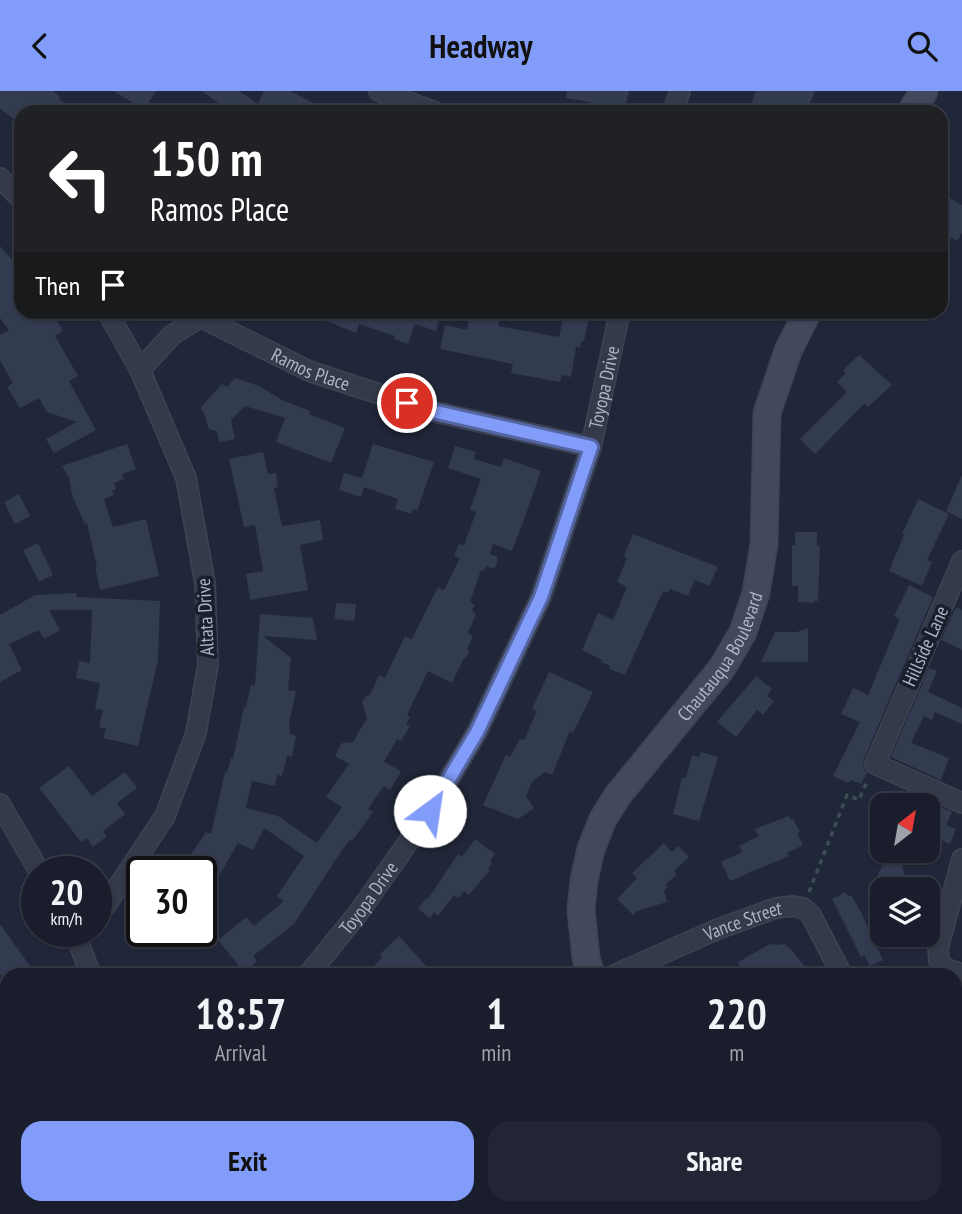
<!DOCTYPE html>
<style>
body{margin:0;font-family:"PT Sans Narrow",sans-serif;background:#222634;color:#f1f3f6;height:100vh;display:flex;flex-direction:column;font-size:26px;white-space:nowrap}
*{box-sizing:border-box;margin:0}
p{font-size:23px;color:#9fa2a9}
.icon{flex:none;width:38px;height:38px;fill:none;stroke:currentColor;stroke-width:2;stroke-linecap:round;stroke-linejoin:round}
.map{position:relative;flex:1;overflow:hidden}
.sheet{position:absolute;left:0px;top:877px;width:962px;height:247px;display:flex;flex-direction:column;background:#191d2c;border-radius:21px 21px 0 0;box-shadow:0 2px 5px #0004,0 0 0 2px #373b48}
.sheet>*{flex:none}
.guide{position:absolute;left:14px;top:14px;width:934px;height:214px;border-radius:21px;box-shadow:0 2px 5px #0004,0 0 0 2px #373b48;background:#202124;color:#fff;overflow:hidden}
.needle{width:46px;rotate:31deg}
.fabs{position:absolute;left:870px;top:702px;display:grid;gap:14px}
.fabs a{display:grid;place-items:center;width:70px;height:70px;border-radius:14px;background:#191d2c;box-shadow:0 2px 5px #0004,0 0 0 2px #373b48;font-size:35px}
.speed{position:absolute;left:21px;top:765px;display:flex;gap:14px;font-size:35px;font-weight:700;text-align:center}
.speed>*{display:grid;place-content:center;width:91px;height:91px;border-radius:50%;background:#191d2c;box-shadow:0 2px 5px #0004,0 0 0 2px #373b48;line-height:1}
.speed small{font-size:18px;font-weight:400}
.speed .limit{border:4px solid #111;border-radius:10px;background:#fff;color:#111}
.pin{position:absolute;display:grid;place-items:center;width:60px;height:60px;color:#fff;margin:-30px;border:4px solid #fff;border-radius:50%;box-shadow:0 2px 7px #0007}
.me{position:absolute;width:77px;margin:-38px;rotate:31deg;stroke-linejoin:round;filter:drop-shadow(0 0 5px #0008)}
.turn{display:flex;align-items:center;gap:24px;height:147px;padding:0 21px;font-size:32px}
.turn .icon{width:91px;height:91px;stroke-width:2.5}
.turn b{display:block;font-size:49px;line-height:60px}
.then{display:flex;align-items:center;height:66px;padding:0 21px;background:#0003;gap:14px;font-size:26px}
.eta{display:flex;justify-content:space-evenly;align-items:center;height:119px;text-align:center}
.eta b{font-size:42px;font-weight:600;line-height:49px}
.cta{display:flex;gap:14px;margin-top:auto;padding:14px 21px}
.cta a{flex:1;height:80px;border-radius:21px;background:#819cf9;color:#111;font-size:28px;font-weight:600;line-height:80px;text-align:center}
.cta a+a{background:#222634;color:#f1f3f6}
header{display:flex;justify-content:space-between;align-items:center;height:91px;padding:0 21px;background:#819cf9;color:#111;font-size:32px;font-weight:600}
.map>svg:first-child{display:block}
</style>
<header><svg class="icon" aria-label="back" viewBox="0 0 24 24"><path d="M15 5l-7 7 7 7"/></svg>Headway<svg class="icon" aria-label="search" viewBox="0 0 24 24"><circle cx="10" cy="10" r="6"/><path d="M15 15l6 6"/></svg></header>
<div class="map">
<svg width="962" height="1123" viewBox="0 0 962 1123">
<rect width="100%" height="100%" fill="#21273a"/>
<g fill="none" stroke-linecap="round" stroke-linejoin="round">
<path stroke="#141d37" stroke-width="5" d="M956,946L961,885
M956,1041L962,1092"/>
</g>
<path fill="#333b50" d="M0,0H53L60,6L59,8L77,21H21V33L0,18Z
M114,0H156L144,19Z
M202,0H239L258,13L264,0H290L330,21H236L230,17L228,19Z
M567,0H629L626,13L614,21L593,16L594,12L566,7Z
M756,0H815L806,21L785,12L781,21H748Z
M942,103L962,114V142L957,150L951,146L942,162Z
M0,155L21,179V220H52L63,240L55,245L78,285L69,290L96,339L54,362L46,348L77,331L47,321L39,307L20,317L7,296L13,292L0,269V244L9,239L0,227Z
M302,220H442L436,240L415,233L408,253L394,248L395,245L359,233L356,242Z
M471,220H488V223L500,225L498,235L559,246L565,220H590L584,250H581L580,257L576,256L571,286L562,284L560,291L511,282L513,273L440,258L445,234L467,239Z
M859,264L892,294L868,316L865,312L815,363L800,348L847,301L837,291L846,282L843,279Z
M235,287L259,295L282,309L310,320L309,323L345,337L331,372L276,351L285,327L245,315L231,329L235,348L219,351L217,340L209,338L204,322L200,317L222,293L227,296Z
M127,353L136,378L122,383L124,388L114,392L116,398L112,400L114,404L104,408L113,436L146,428L159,485L100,499L95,476H97L87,432L85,433L72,404L69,386L62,375Z
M373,353L434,371L417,420L413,418L412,423L395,418L398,408L364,396L361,406L339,399L344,382L362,387Z
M455,355L476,361L474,368L501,376L504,367L541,380L522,434L512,460L493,453L490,463L498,466L495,478L486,475L484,480L481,479L470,511L475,514L472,519L476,524L468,542L473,545L467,559L470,561L463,569L452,592L428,580L407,624L410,626L406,633L410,635L401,650L397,648L384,671L401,680L390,699L384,695L368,718L373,721L352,750L350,749L342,759L294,833L253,865L257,870L244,881L218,849L246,826L254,835L284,810L277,805L304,765L264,737L253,759L238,752L201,816V780H194L184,774L206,741L211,743L225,681L227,682L231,667L233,668L244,616H246L251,594L255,595L260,523L313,527L317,549L263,545L291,567L288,599L296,600L289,633L290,643L296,645L292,666L287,665L282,685L277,684L275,695L252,690L246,717L278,725L317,752L342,716L326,706L349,673L335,665L342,652L353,651L367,627L362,611L366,605L370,604L379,584L385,587L405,545L412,548L438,496L444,499L460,467L454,465L459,453L464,454L476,421L470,419L481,388L448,377Z
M263,361L268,383L276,382L278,396L274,397L282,435L320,429L323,449L300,454L308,499L250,509L246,483L263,480L255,434L244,436L229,368Z
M962,384V428L946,420Z
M19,403L30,425L15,433L4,411Z
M918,408L949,423L927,469L932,471L922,495L889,480L904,444L902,443Z
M795,441H817V455H820L818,510H814V512L798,511V495H792V454H795Z
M633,443L718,476L709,495L695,489L688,505L670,498L668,502L663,500L625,584L609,578L610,575L601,571L602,569L582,559L598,522L613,529L627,496L617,491L627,467L624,465Z
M38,452L53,484L39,491L23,459Z
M909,494L933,506L864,668L863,675L867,682L861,693L851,689L849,692L833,685L860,631L841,623L853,597L868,604L900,528L894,525Z
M76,502L77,506L160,510L158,569L138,655L103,647L106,638L99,636L103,619L95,618L100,592L76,587L79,570L90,572L92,519H49L60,539L44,548L39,539L9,553L22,579L0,591V524L35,504Z
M336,512L356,513L354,530L334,528Z
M956,516L962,519V559L941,549Z
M808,537V571H761L775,541H797Z
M929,577L937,580L928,601L962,617V633L935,621L932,629L924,625L911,652L949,667L941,689L891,666Z
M549,581L593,601L573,642L570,640L552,684L545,681L532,691L526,705L534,717L518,728L483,714L506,664L510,666L520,648L524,649L537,620L532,618Z
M756,585L772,598L767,605L774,610L763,624L757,619L736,646L717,631Z
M701,661L718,666L699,730L673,723L682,686L686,687L692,664L699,666Z
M69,675L92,705L125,681L137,697L117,712L125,723L103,740L107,745L93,756L87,747L81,751L39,697Z
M902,699L952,721L946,734L956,738L950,753L928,743V714H896Z
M789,725L791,729L793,728L800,741L797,742L803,754L787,762L789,765L730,790L721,771L742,761L739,755L759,745L755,738Z
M475,748L495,763L490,770L492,772L488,777L490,779L469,804L464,800L459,807L454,804L438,825L434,821L430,827L418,818L427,806L428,808L458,763L462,766Z
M664,752L672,761L678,755L689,766L674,780L677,783L665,794L668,796L664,800L667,811L637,820L633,824L617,808L637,787L632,782Z
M866,760H899L905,785L934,798H871L885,769Z
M845,801L848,805L851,804L861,821L883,869L870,875L864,864L861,866L832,808Z
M0,833L30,875L18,884H0Z
M399,845L428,877L421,884H366L382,866L380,863Z
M783,852L792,859L811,884H786L778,878L766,884H744L738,871L770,853L781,854Z"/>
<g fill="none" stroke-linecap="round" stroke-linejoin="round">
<g stroke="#3e4353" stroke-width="22">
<g id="street">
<path d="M379,0L435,21"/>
<path d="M673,21L680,0"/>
<path d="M0,87L21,108"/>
<path id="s1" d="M188,220L309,280L431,320L591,356"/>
<path d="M140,279L172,244L199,227"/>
<path d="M962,470L875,673L962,712"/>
<path d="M0,713L39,780"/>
<path d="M962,768L938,857L939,869L944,877L962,883"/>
<path d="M96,823L106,814L165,725L196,642L208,574L205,492L186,387L140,279L107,220"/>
<path d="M74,840L91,884"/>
<path id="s2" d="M308,884L359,821L430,720L477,641L541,506L591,356L620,220"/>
<path id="s3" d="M614,884L718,838L776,817L793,815L803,817L811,824L842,884"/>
<path d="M122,1116L128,1123"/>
<path d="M890,1116V1123"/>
<path d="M267,1123L276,1116"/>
</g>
</g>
<g stroke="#3e4353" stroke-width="29">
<g id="secondary">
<path d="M911,21L924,0"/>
<path id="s4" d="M591,884L586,867L581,819L584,789L591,758L603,728L618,704L722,577L743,541L756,502L764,453L767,322L788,260L808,220"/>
<path d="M642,1123L643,1116"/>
</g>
</g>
<path stroke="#3c4d53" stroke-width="3.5" stroke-dasharray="5 5" stroke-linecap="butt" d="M809,801L847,704L859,709L868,688"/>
<use href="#street" stroke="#353a4a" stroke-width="19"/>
<use href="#secondary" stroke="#43485d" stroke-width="26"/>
</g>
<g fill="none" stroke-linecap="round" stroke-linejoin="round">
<g stroke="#5465a2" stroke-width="18">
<path id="route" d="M407,312L432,320L591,356L541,506L477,641L430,720"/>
</g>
<use href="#route" stroke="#819cf9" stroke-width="12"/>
</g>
<g text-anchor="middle" stroke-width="7" stroke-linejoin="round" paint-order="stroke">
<g font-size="19" fill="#afb4c6" stroke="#1a1f2e">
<text dy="7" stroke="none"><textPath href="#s1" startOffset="136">Ramos Place</textPath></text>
<text dy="7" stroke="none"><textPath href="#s2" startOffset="665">Toyopa Drive</textPath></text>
<text transform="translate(205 526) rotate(-93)" y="7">Altata Drive</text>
<text transform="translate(925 555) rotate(-66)" y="7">Hillside Lane</text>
<text dy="7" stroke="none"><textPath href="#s4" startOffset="362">Chautauqua Boulevard</textPath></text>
<text dy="7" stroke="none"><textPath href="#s2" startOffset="98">Toyopa Drive</textPath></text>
<text dy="7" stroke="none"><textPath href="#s3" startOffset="140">Vance Street</textPath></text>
</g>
</g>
</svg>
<div class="fabs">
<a><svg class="needle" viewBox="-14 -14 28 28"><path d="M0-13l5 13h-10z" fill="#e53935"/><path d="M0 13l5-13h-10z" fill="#9fa2a9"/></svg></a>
<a><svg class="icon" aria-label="layers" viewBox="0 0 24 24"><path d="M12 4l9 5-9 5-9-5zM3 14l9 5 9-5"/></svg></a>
</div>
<div class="speed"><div>20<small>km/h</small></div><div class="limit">30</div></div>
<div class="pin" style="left:407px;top:312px;background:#d93025"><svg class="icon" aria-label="arrive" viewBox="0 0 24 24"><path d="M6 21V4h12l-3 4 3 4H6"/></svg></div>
<svg class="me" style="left:430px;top:720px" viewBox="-20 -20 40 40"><circle r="19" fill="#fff"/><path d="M0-13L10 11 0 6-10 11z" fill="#819cf9"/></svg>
<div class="guide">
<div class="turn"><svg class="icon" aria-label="left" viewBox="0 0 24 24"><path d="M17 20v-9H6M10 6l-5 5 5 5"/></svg><div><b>150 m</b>Ramos Place</div></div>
<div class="then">Then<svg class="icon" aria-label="arrive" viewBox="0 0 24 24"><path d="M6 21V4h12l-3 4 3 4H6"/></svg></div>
</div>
<section class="sheet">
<div class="eta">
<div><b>18:57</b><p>Arrival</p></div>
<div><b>1</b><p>min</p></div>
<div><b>220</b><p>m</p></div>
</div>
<div class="cta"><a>Exit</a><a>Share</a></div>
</section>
</div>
